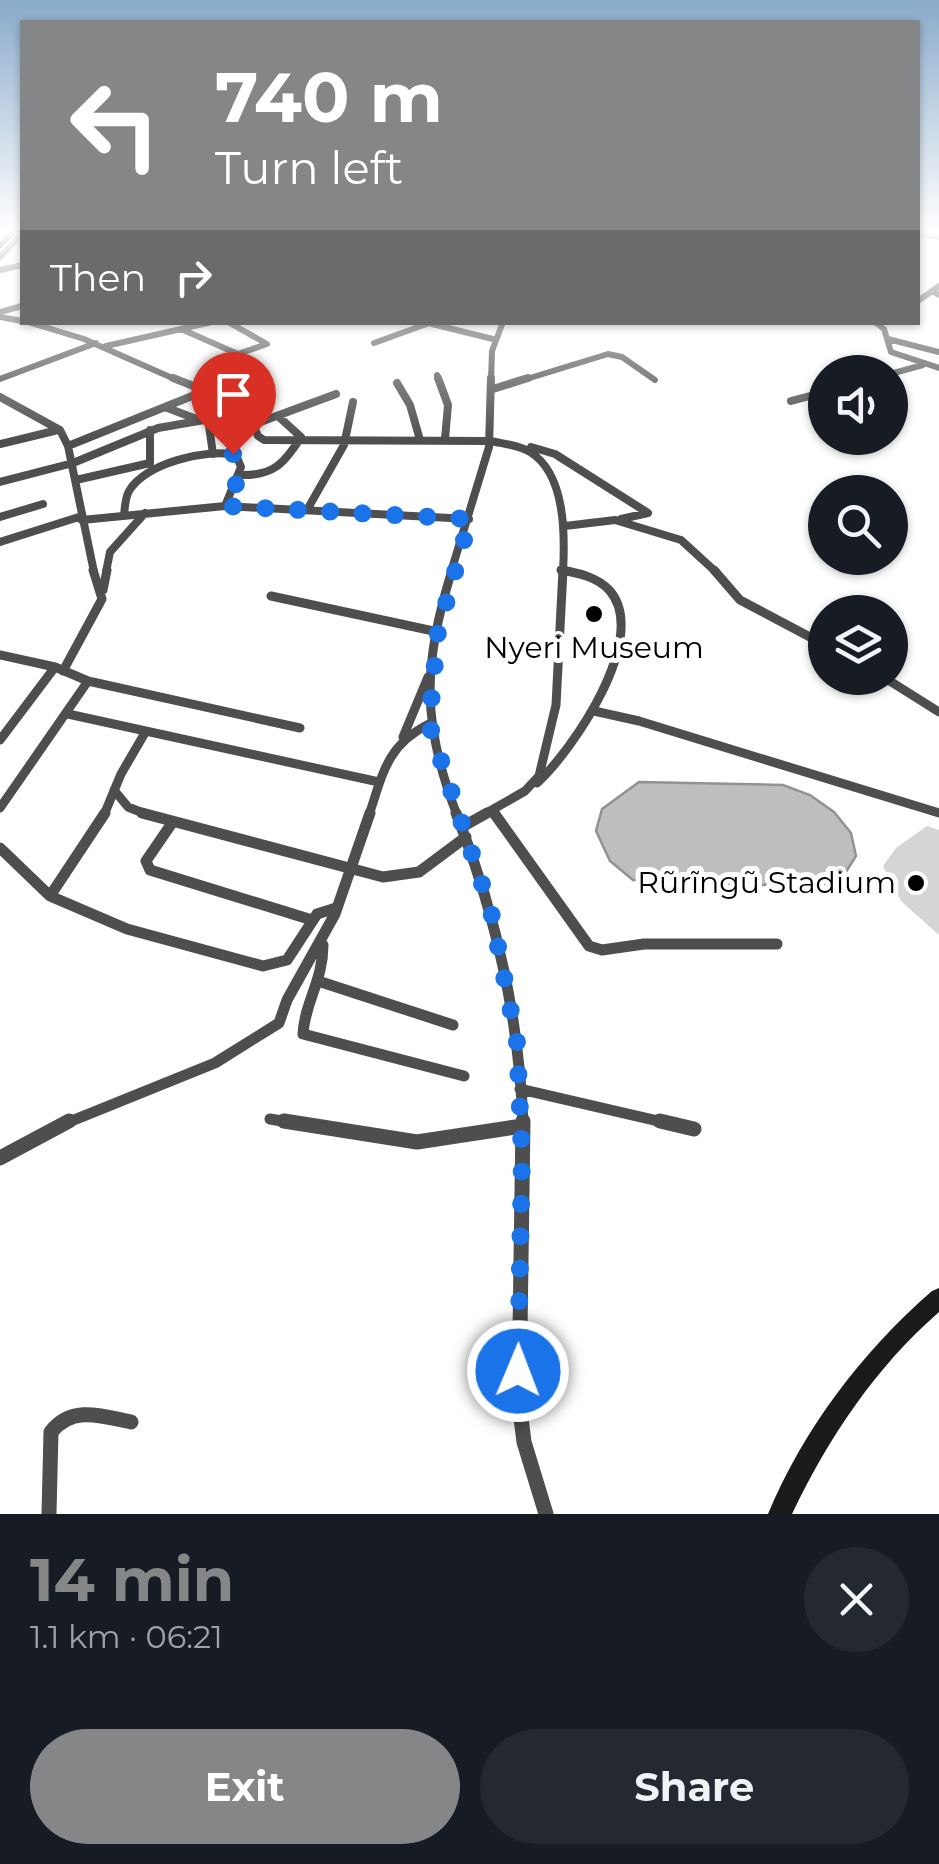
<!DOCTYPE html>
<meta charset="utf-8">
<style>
body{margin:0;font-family:Montserrat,sans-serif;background:#242831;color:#f1f3f6;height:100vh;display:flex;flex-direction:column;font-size:38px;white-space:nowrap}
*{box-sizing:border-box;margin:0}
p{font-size:32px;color:#9ea1a6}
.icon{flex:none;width:55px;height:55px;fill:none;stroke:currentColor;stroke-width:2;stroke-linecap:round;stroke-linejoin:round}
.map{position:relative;height:1514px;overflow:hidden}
.side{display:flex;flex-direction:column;background:#171b24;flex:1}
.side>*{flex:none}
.hud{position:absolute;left:20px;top:20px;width:900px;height:305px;border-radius:0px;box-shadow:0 2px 8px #0004;background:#858687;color:#fff;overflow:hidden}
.buttons{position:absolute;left:808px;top:355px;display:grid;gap:20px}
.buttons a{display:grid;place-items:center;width:100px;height:100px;border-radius:50%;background:#171b24;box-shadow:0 2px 8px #0004;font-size:50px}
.pin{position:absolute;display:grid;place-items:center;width:85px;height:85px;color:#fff;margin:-102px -42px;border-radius:50% 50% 50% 0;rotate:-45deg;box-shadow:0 0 10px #0007}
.pin .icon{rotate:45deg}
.me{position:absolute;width:110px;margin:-55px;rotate:1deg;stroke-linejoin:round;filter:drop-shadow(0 0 8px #0008)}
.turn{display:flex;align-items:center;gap:35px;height:210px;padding:0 30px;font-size:45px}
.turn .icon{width:130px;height:130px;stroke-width:2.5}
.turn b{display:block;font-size:70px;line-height:85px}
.then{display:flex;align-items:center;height:95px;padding:0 30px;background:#0003;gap:20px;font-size:38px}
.round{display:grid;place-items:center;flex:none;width:105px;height:105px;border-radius:52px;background:#242831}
.summary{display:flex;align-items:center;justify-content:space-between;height:170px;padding:0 30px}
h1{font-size:60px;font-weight:700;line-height:75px;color:#858687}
.primary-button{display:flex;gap:20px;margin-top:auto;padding:20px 30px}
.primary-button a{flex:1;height:115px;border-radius:60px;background:#858687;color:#fff;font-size:40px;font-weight:700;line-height:115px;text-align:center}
.primary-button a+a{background:#242831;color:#f1f3f6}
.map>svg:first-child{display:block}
</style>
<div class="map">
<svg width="939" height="1514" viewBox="0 0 939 1514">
<rect width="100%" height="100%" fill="#fff"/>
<path fill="#d5d5d5" d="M927,826L939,830V935L901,901L883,866L896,848Z"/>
<path fill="#bebebe" stroke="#929292" stroke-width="2.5" d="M639,782L783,785L810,795L834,812L851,833L856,856L844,875L817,887L633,880L610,861L596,831L602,809Z"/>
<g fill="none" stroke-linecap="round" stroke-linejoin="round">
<g stroke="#dbdbdb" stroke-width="3">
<path id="trunk" d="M13,229H21L0,249V242Z"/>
</g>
<path stroke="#4e4e4e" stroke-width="6" d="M918,234L939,237
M0,257L22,234
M0,270L22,265
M939,286L932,291L939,295
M918,301L932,291
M0,312L22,306
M0,317L22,321
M28,322L84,339L179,381
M875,322L884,329L891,352L939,368
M432,324L493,339
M181,329L238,354L267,344L228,322
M888,339L939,352
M374,343L432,322
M106,346L212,322
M890,374L923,365
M437,375L439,381
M0,379L96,343
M491,381L492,351L503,322
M520,381L608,354L622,357L655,380"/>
<path stroke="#4e4e4e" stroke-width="8" d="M173,378L245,406L258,436L264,440L491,441C504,444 519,445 530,452C566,474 565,536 563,572
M438,378L448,405L445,439
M397,383L410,405L420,440
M493,389L528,378
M0,397L60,430L68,446L94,572
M791,401L825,392
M165,407L199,420
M208,419L213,454
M255,424L336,394
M0,444L58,430
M68,446L202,392
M531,447L555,454L648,513L621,519
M240,475C273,476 284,464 301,437L279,417
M76,480L150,463V430
M0,482L73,463L158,428L250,412
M307,510L344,445L353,402
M124,515C125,507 125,498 129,491C146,463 207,448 236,455L241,467L225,506
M0,517L43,504
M82,520L225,506L469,519
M565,526L615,520L681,540L716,572
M0,542L82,516
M561,570L572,572
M106,572L110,552L145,513
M451,572L489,447L491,378"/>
<path stroke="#4e4e4e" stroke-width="9" d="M452,570C423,665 421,722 457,815
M714,570L740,600L825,645
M103,590L107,570
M271,596L438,632
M0,655L55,667L88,681L0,808
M63,671L102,599L93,570
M885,678L939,712
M88,681L300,728
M594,711L639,721L939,813
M68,714L379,782
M403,737L428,677
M0,740L55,667
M537,783C572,751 650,638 610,591C598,577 578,573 561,570
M114,790L128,807L148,815
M493,811L496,815
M104,815L121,774L146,731
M369,815C383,773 387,745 429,724
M483,815L525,791L539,776L556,705L563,570"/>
<path stroke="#4e4e4e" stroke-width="11" d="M142,813L383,877L419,872L466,837
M456,813C496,914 519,1015 523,1124
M494,813L589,946L602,950L644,944H777
M172,823L146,861L150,870L312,920
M462,827L487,813
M0,848L50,896L127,929L263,966L287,960L317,914L336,908
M50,896L105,813
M323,945C323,981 305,1001 303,1034L464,1076
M318,981L453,1025
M520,1089L671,1124
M270,1119L300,1124
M64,1124L215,1063L279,1023L287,1000L335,914L370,813"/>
<path stroke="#4e4e4e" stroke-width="15" d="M284,1121L417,1142L522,1126
M523,1121L519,1402L524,1442L546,1514
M660,1121L694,1129
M0,1158L69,1121
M49,1514L51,1432C72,1405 102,1416 131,1422"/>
<path fill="#1b1b1b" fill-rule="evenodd" d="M939,1288V1312C875,1368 829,1437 792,1514H768C804,1428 862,1352 932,1291Z"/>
<use href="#trunk" fill="#000" fill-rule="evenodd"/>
</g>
<linearGradient id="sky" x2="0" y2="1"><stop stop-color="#89aaca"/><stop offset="0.52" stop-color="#fff"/><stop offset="1" stop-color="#fff" stop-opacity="0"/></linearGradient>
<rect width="939" height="441" fill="url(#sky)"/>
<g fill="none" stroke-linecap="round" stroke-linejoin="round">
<path stroke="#1a73e8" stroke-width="18" stroke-dasharray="0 32.4" d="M233,454C248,470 233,489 225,506L470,519L438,632L429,724L491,911L517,1042L522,1156L518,1371"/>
</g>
<g fill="#000" stroke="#fff" stroke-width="4">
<circle cx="594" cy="614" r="10"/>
<circle cx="916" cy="883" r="10"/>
</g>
<g text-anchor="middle" stroke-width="10" stroke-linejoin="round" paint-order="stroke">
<g font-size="30" fill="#000" stroke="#fff">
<text x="594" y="658">Nyeri Museum</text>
<text x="896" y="893" text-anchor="end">Rũrĩngũ Stadium</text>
</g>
</g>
</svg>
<div class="buttons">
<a><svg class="icon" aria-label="sound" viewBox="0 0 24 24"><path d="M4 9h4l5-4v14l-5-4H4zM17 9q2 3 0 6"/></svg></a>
<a><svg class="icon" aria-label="search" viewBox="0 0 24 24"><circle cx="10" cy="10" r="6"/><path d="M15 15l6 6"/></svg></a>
<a><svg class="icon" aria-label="layers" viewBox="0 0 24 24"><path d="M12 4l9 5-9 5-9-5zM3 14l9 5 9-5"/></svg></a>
</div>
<div class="pin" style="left:233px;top:454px;background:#d93025"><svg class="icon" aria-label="arrive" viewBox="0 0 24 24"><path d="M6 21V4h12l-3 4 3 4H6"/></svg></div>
<svg class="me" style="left:518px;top:1371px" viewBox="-20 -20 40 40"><circle r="17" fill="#1a73e8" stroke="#fff" stroke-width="3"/><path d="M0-11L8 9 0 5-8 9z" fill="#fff"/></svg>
<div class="hud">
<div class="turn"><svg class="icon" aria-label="left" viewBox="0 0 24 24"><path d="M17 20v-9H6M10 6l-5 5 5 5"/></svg><div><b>740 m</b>Turn left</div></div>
<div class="then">Then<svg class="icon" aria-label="right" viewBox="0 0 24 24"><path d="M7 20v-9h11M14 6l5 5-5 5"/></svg></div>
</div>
</div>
<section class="side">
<div class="summary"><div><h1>14 min</h1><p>1.1 km · 06:21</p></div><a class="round"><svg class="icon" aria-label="close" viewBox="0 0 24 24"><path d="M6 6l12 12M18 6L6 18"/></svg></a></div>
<div class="primary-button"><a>Exit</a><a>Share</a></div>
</section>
